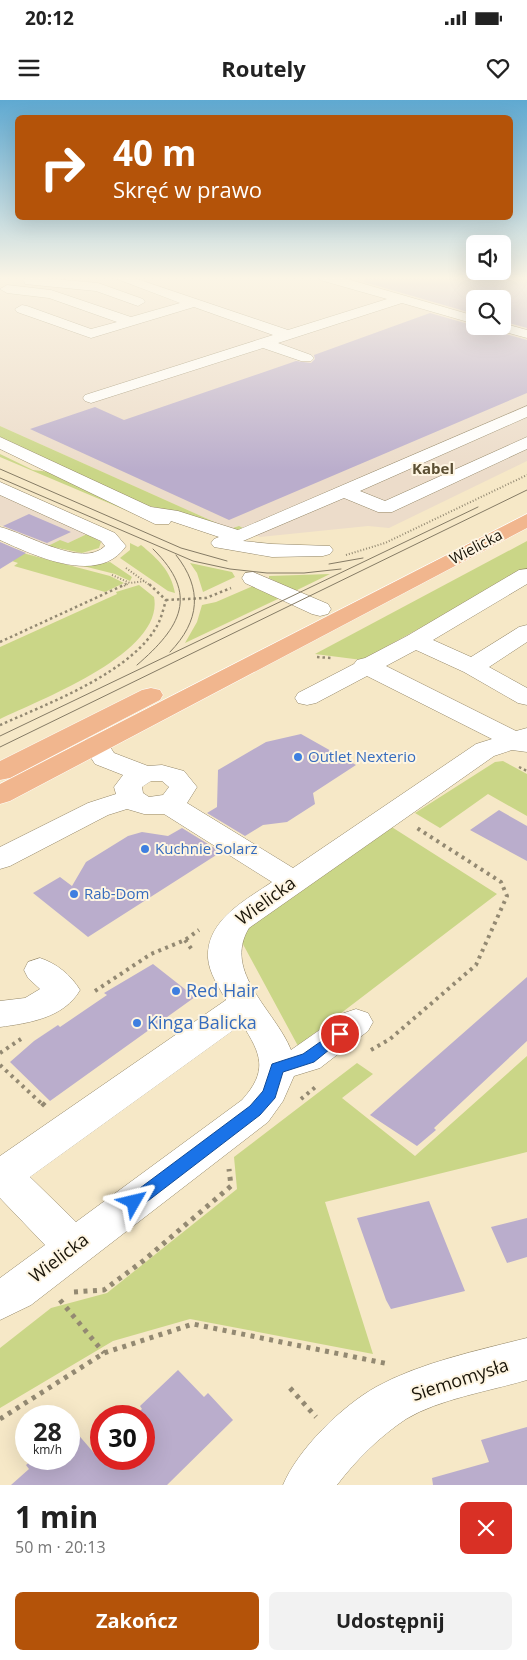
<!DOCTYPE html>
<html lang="pl">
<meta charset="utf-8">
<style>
body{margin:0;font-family:"Open Sans",sans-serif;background:#f2f2f2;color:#222;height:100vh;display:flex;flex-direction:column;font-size:19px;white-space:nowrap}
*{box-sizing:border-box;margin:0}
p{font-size:16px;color:#767676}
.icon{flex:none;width:28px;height:28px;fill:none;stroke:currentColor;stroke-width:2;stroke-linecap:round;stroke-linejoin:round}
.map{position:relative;height:1385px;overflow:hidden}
.details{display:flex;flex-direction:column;background:#fff;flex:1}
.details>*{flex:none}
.hud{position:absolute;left:15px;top:15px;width:498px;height:105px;border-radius:8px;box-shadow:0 5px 20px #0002;background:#b45309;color:#fff;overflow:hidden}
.fabs{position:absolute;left:466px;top:135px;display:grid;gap:10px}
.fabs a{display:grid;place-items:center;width:45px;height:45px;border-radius:8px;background:#fff;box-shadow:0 5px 20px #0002;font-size:25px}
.speed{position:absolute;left:15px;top:1305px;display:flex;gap:10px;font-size:25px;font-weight:700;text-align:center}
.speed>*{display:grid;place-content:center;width:65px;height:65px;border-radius:50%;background:#fff;box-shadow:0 5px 20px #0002;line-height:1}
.speed small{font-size:12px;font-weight:400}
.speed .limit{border:8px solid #d22;background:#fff;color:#111}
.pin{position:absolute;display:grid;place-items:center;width:42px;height:42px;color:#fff;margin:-21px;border:2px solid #fff;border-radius:50%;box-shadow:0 1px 5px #0007}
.me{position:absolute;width:55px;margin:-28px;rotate:53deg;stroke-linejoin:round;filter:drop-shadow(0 0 4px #0008)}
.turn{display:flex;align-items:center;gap:18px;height:105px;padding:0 15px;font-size:22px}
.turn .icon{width:65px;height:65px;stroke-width:2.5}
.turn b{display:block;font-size:35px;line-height:42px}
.round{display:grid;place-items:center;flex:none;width:52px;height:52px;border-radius:8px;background:#f2f2f2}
.head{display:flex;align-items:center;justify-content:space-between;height:85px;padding:0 15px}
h1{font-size:30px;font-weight:700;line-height:38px}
.action{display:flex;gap:10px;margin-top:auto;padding:10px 15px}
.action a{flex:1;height:58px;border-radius:8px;background:#b45309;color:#fff;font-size:20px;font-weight:700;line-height:58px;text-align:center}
.action a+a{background:#f2f2f2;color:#222}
.status{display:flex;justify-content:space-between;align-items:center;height:35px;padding:0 25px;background:#fff;direction:ltr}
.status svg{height:14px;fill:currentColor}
header{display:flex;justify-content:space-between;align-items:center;height:65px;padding:0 15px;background:#fff;font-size:22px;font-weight:700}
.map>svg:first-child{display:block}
</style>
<div class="status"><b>20:12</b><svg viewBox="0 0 49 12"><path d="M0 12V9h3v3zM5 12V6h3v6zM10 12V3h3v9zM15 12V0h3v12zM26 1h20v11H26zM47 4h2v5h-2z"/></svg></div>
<header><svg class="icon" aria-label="menu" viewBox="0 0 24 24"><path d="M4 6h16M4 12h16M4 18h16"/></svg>Routely<svg class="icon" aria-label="heart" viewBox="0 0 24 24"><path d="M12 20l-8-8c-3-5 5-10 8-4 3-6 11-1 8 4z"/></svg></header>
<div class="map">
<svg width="527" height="1385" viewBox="0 0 527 1385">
<rect width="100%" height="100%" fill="#f6e8c7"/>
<path fill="#ecdcca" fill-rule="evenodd" d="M31,177H527V361L389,428L368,426L260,437L239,427L230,429L0,326V188ZM475,199H502V226H475Z
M0,395L87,434L68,443L48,446L0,425Z"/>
<path fill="#cad687" d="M0,326L230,429L239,426L243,428L236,431L222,430L174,411L139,404L0,338Z
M0,354L33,370L50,372L156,423L0,357Z
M87,434L101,442L99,448L82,453L48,446L60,440L68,443Z
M527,441V469L362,560L315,554Z
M130,443L138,447L141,445C158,459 171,471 175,493L168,491L120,458L130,450Z
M0,447L110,476L124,483L105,492L14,466L18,463L0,457Z
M110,462L132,477L130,481L115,474L83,466Z
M190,463L232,472L235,477L203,492L197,473Z
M330,474L295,491L269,478V476Z
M139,485L154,497C165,553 39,600 0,619V547L117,494L116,492Z
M253,486L282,497L185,543L197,522L202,505L216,502Z
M503,661L527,674V716L488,694L440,728L415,713L495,662Z
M387,724L497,794L298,946L238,835Z
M527,956V1052L325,1102L373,1254L190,1219L113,1241L0,1308V1248L51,1208L107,1193L237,1089L234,1057L357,963L373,974L342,998L415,1056Z"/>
<path fill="#baadcc" d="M365,177H527V228L502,221V199H475V214L364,182Z
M430,213L475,226H490L494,231L527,240V293L229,420L30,329L95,307L124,320L296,261L311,263L315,259L314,255Z
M29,414L71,432L47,443L3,426Z
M0,442L14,448L26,453L0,469Z
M301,634L356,665L313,693L315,704L287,722L263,725L245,736L207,713L217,707L218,670L266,642Z
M499,710L527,726V761L470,730Z
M182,728L221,752L88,837L33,793L60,777L72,786L86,762L128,736L142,732L168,736Z
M153,864L195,897L50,1001L10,962L34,941L58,925L60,927L107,895L104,893Z
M527,877V941L434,1028L436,1030L417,1046L370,1015Z
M429,1101L465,1191L391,1209L386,1200L357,1118Z
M527,1118V1157L507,1163L491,1127Z
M178,1270L204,1297L208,1293L233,1320L167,1385H11L29,1369L26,1365L33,1359H69L70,1325L94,1353L101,1347V1359H144V1316H134L142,1309L140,1306Z
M527,1327V1385H433L432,1378L489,1362L481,1340Z"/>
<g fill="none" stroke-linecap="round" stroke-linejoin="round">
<g stroke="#938667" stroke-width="1">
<path id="minor" d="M32,177L98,183L143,199L145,202L138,206L96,191L25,184L24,181L25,178Z
M112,177H131L288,230L387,199L320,180L319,177H340L475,216V224L402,203L278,243L311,255L314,258L311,261H301L263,248L91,303L85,301L83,298L85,295L273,235L194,207L91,238L17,212L15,209L22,205L27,206L91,229L117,222L49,198L7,193L0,189L7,185L51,190L131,217L180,203Z
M502,223L527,230V238L494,229L492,226H502Z
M527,306V317L360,391L385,401L527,337V349L392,412H378L344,398L243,441L272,444L330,446L333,450L330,454L323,456L272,457L214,447L211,443L214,439L219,437L171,421L169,424H155L0,349V337L151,407L178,411L238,430Z
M0,382L115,433L126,446C99,486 35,456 0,440V427C26,433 82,469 105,446L101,441L0,395Z
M527,469V484L433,540L471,557L519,527L527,525V542L489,567L527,588V605L518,603L464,572L416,550L386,566L516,631L527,628V652L512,650L494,656L249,828C222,872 275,910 291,950L344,913L356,909L368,913L373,922L368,931L320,968L294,976L283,1001L268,1022L31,1205L0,1220V1178L45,1145L0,1098V1056L226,900C219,887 209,873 208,858C206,820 246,800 272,782L164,714H144L127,709L108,715L10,766L0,769V747L88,703L116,694L114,687L123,675L95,664L83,645L87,639L96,637L105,639L114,653L148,666L162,665L184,671L197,687L187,703L293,768L476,644L492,639L367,576L316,603L307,605L298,603L295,598L298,593L354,564L357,560L365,558L407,536L519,470ZM151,681H162L169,687L163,695L149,697L143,693L142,687ZM242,924C262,955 268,971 242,1000L76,1122L30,1077Z
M253,472L328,504L331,509L328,514L320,516L312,514L245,483L242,478L245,473Z
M40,858C56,863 71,875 80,890C64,918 29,923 0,927V901L25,898L40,889L28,878L24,870L28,862Z
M527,1238V1280C490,1291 439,1299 406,1319C379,1337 356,1360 337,1385H283C298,1349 342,1306 376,1287C419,1263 479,1250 527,1238Z"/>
</g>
<g stroke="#fff" stroke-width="1">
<path id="major" d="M527,414V428L10,701L0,704V684Z
M151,588L160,590L163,595L160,600L10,678L0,680V661L142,590Z"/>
</g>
<path stroke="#938972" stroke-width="2" stroke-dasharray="1 2" stroke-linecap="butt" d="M346,455L385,443L527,375
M126,468L151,486
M112,475L130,483L145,481
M124,486L129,483"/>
<path stroke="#938972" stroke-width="2.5" stroke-dasharray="2.5 3" stroke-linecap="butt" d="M166,500L206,498L231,488
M0,542L126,484
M317,557L331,558
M0,625C47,604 136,571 159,522C162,515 164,507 166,500L149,484
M519,667L527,671"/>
<path stroke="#938972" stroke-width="4" stroke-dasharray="3 4.5" stroke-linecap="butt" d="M185,840L193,851
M95,891L151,854L185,840L199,830
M371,950L390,939L476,865L507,796L501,782L417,728
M0,953L21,939
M0,965L43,1005
M301,999L318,985"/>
<path stroke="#938972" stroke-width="5" stroke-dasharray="4 5.5" stroke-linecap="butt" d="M42,1003L46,1007
M74,1192L104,1190L143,1161L231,1086L229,1069
M60,1200L104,1253
M290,1288L316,1317
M0,1319L104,1253L193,1224L389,1264"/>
<use href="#minor" fill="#fff" fill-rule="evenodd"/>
<use href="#major" fill="#f1b68e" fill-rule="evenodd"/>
<path stroke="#857b65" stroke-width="1" d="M0,369L181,448L227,461
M0,378L193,461L230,469L267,473H304L341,469
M329,464L363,458
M170,552C200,521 203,489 176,455
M137,565C181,527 200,495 153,449
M0,636L478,407
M0,647L527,390"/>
</g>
<linearGradient id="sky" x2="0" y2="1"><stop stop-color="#5fa9d1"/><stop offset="0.48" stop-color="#fbf5e6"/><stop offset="1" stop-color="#fbf5e6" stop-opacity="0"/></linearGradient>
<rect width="527" height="371" fill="url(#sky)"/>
<path fill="#1a73e8" stroke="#114b97" d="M340,928L345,930L347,934L345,937L314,962L283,972L275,998L260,1015L140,1107L134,1109L128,1107L126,1102L128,1097L250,1006L263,991L272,964L303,954Z"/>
<g fill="#3f7fe0" stroke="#fef5e2" stroke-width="2">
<circle cx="298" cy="657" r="5"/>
<circle cx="145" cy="749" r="5"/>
<circle cx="74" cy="794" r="5"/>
<circle cx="176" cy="891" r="5"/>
<circle cx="137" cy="923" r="5"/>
</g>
<g text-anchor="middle" stroke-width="4" stroke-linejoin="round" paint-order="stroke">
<g font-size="15" font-weight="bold" fill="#5b4f33" stroke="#fef5e2">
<text x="433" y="374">Kabel</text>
</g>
<g font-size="15" fill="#191408" stroke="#fef5e2">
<text transform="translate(476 447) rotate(-28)" y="5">Wielicka</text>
</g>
<g font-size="15" fill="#366cbe" stroke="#fef5e2" text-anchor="start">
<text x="308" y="662">Outlet Nexterio</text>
<text x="155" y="754">Kuchnie Solarz</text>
<text x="84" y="799">Rab-Dom</text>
</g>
<g font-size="18" fill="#191408" stroke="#fef5e2">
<text transform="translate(266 801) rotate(-36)" y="6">Wielicka</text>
<text transform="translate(59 1158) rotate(-37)" y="6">Wielicka</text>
<text transform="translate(460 1280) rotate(-18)" y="6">Siemomysła</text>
</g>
<g font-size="18" fill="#366cbe" stroke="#fef5e2" text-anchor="start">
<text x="186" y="897">Red Hair</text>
<text x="147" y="929">Kinga Balicka</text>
</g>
</g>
</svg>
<div class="fabs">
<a><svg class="icon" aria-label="sound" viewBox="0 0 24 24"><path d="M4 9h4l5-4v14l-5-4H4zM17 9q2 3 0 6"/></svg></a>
<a><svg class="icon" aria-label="search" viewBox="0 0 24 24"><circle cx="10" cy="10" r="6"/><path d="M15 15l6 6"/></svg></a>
</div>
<div class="speed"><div>28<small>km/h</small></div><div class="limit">30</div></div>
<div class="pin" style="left:340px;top:934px;background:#d93025"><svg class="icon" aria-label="arrive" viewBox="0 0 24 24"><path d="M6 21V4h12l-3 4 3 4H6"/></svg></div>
<svg class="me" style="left:134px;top:1102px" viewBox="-20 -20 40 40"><path d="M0-17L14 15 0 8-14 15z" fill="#1a73e8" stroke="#fff" stroke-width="4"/></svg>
<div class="hud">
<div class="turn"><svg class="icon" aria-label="right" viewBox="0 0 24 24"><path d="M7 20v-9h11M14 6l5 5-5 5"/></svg><div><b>40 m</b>Skręć w prawo</div></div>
</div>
</div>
<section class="details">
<div class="head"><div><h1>1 min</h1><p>50 m · 20:13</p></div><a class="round" style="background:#d93025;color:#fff"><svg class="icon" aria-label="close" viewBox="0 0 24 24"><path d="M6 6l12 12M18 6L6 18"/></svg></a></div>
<div class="action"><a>Zakończ</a><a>Udostępnij</a></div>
</section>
